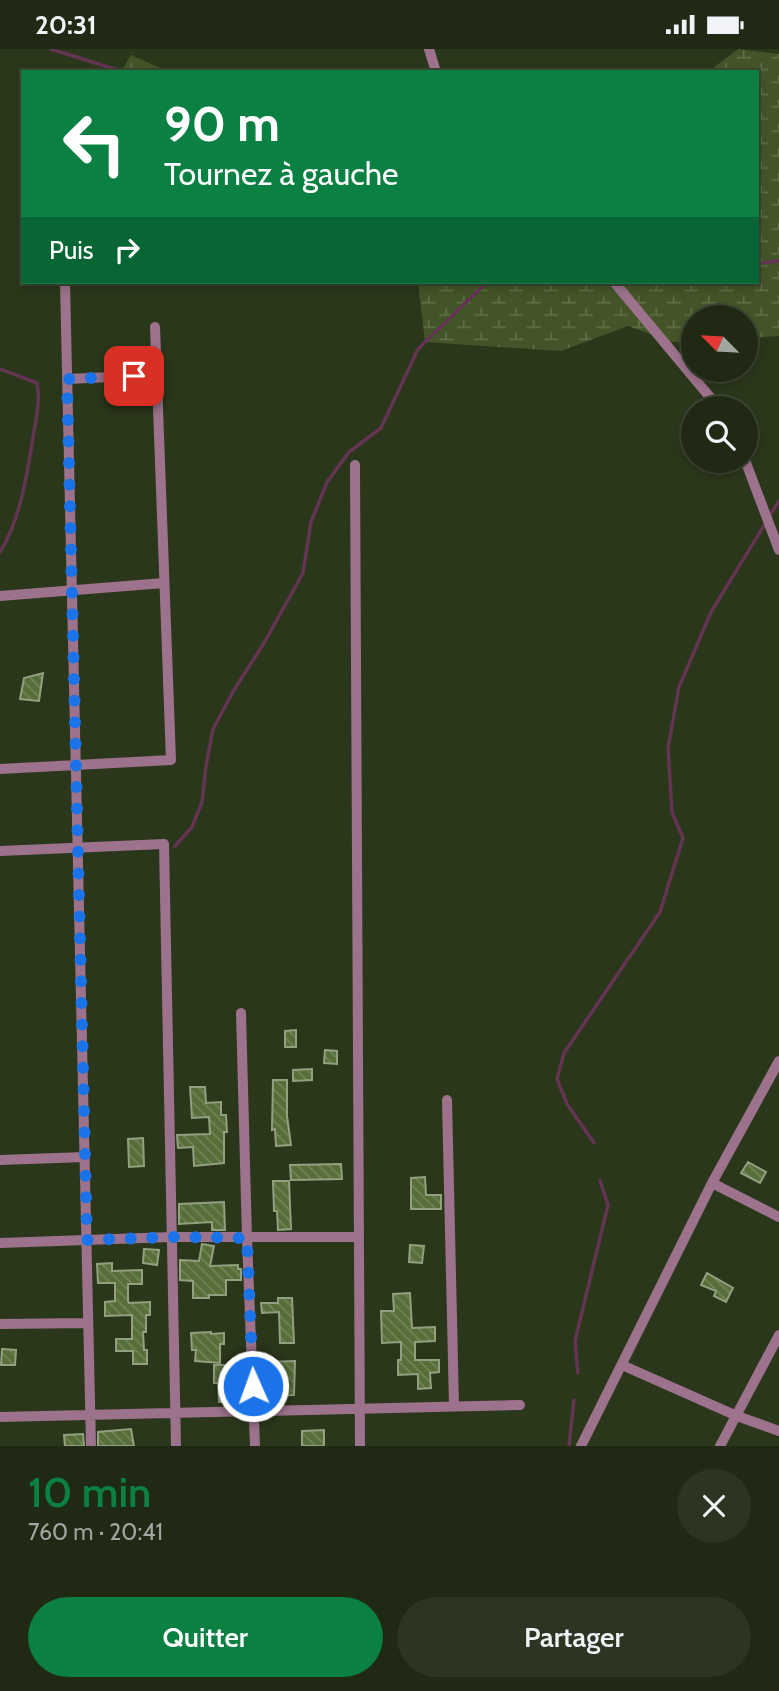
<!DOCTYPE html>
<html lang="fr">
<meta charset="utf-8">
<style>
body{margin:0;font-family:Cabin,sans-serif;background:#2d3522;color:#f1f3f6;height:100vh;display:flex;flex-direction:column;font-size:26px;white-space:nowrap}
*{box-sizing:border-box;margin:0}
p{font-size:23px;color:#a2a6a0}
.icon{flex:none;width:38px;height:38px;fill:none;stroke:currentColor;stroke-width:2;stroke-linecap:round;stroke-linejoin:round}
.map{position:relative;height:1397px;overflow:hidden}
.panel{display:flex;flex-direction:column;background:#202914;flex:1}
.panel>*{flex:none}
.hud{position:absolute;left:21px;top:21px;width:738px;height:214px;border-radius:0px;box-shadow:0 4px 10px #0003,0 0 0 2px #3d4534;background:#0b8043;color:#fff;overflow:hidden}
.needle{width:46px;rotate:294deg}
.controls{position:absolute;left:681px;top:256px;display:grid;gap:14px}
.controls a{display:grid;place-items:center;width:77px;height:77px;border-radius:50%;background:#202914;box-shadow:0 4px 10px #0003,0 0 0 2px #3d4534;font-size:35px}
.pin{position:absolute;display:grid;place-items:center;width:60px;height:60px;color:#fff;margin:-30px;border-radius:14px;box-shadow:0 4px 10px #0006}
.me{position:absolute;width:77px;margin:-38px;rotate:358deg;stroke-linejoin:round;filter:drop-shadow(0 0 5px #0008)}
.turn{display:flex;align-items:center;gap:24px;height:147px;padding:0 28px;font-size:32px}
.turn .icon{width:91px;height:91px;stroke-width:2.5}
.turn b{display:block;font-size:49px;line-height:60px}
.then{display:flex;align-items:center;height:66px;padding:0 28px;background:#0003;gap:14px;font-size:26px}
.round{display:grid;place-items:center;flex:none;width:74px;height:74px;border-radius:37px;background:#2d3522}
.overview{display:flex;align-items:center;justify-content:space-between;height:119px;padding:0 28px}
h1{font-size:42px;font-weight:600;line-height:52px;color:#0b8043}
.primary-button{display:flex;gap:14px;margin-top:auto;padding:14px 28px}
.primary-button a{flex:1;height:80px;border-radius:42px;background:#0b8043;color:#fff;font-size:28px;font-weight:600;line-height:80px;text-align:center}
.primary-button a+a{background:#2d3522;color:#f1f3f6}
.status{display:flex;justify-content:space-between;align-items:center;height:49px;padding:0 35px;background:#202914;direction:ltr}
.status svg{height:19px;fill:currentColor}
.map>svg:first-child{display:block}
</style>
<div class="status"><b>20:31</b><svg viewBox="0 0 49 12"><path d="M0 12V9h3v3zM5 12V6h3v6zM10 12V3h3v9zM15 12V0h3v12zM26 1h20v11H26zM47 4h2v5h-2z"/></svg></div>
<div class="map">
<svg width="779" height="1397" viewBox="0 0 779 1397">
<defs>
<pattern id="wetland-marsh" width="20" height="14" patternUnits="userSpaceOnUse" patternTransform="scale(1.75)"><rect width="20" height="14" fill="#435528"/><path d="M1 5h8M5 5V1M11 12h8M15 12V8" fill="none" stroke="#5e6e47"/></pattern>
<pattern id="building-back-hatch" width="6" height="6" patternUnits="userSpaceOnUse" patternTransform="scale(1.75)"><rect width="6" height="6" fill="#586e39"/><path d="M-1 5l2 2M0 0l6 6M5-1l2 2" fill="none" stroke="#708355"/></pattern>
</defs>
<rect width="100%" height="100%" fill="#2b371b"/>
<path fill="url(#wetland-marsh)" d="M738,0L779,5V287L746,289V268H693V292L672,293L628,277L561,302L425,293L418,233H758V23H708Z
M131,6L169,23H121Z"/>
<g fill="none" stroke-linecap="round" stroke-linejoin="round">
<path stroke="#643453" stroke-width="3.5" d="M51,0L124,23
M758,214L779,212
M0,320L37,334C40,350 37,366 34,382C28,420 21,470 0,503
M175,797L192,778L202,753L206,717L213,680L234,641L264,594L303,524L311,473L327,433L349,403L381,379L418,300L487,233
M594,1094L567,1055L557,1030L564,1004L660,863L683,789L672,763L668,699L679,638L711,563L779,452
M578,1324L575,1292L608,1156L600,1132
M569,1397L574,1351"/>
</g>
<path fill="url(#building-back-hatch)" stroke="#92a080" stroke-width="2" d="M43,624L39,652L20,650L24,629Z
M296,981V998H285V982Z
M325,1001L337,1002V1015L324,1014Z
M312,1020V1031L293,1032V1021Z
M273,1031H287V1067L291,1096L276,1097L275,1080L272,1081Z
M190,1038H205L206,1054L221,1053V1066H226L227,1083H224V1114L194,1117L193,1098L178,1099L177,1086L210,1085L209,1068L192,1069Z
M143,1089L144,1117L129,1118L128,1090Z
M748,1113L766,1123L760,1134L741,1124Z
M341,1115L342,1130L291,1131L290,1116Z
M425,1128L426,1146H441V1160H411V1129Z
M273,1132H289L291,1180L278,1181L277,1162H274Z
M224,1153L225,1181H212V1173L179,1175V1155Z
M202,1195L214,1197L210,1217L238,1216V1220H241V1231H226V1246H209V1249H193V1232L180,1231V1211L199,1212Z
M410,1196L424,1197L422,1214L409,1213Z
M144,1200L159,1201L157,1216L143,1214Z
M112,1214V1222L142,1221V1235H128V1252L129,1254L150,1253V1266H146V1283H143L144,1301H147V1315H133V1302H116V1290H132V1266L105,1267V1253L115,1252V1234H98L97,1215Z
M707,1224L733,1239L726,1253L714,1247L716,1242L701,1236Z
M410,1244L412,1279L435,1278V1292L415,1293V1311H439V1323L430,1324L431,1339L418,1340V1325L398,1326V1311H401V1293L382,1294L381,1262H394L393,1245Z
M278,1249H292L294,1294H280L279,1263L262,1264L261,1254H278Z
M211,1283V1285L224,1284V1295H220V1314L195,1312L196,1301H192L191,1284Z
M2,1300L16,1301L15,1316H1Z
M295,1312L294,1346L264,1347L265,1313Z
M214,1316H243L244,1339H245L246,1348H235V1353H219L218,1334H214Z
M131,1380L134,1397H98V1383Z
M324,1381V1397H302V1382Z
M83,1385L84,1397H65L64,1386Z"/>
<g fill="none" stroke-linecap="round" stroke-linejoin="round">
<path stroke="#9c728c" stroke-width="10" d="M429,0L436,23
M65,233L91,1397
M614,233L719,359
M67,330L156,326
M745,411L779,501
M355,416L360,1397
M0,547L164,534
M0,720L171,711L155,278
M0,802L164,795L176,1397
M241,964L247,1189L255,1397
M447,1051L454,1357
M0,1111L85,1108
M712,1134L779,1168
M0,1194L172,1188H358
M0,1275L88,1274
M622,1316L737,1367L779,1382
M0,1368L520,1356
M581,1397L712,1134L779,1012
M720,1397L779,1286"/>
</g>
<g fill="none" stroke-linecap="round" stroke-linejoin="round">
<path stroke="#1a73e8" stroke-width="12" stroke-dasharray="0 21.6" d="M134,327L67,330L87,1191L172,1188L247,1189L253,1337"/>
</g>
</svg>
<div class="controls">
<a><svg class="needle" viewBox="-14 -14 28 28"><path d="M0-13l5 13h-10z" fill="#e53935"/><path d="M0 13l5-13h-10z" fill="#a2a6a0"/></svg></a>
<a><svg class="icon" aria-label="search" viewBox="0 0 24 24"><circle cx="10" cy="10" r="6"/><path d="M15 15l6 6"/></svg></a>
</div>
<div class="pin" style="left:134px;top:327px;background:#d93025"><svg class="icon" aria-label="arrive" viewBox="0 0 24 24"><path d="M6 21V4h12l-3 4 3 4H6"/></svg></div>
<svg class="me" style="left:253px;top:1337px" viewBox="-20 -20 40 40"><circle r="17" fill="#1a73e8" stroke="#fff" stroke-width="3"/><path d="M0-11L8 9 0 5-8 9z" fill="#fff"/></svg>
<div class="hud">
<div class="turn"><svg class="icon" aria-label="left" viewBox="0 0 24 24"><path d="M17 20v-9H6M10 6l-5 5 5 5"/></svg><div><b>90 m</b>Tournez à gauche</div></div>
<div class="then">Puis<svg class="icon" aria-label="right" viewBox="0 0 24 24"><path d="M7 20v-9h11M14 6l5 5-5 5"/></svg></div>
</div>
</div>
<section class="panel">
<div class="overview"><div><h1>10 min</h1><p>760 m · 20:41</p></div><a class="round"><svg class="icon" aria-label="close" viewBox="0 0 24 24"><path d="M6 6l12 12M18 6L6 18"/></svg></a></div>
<div class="primary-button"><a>Quitter</a><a>Partager</a></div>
</section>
